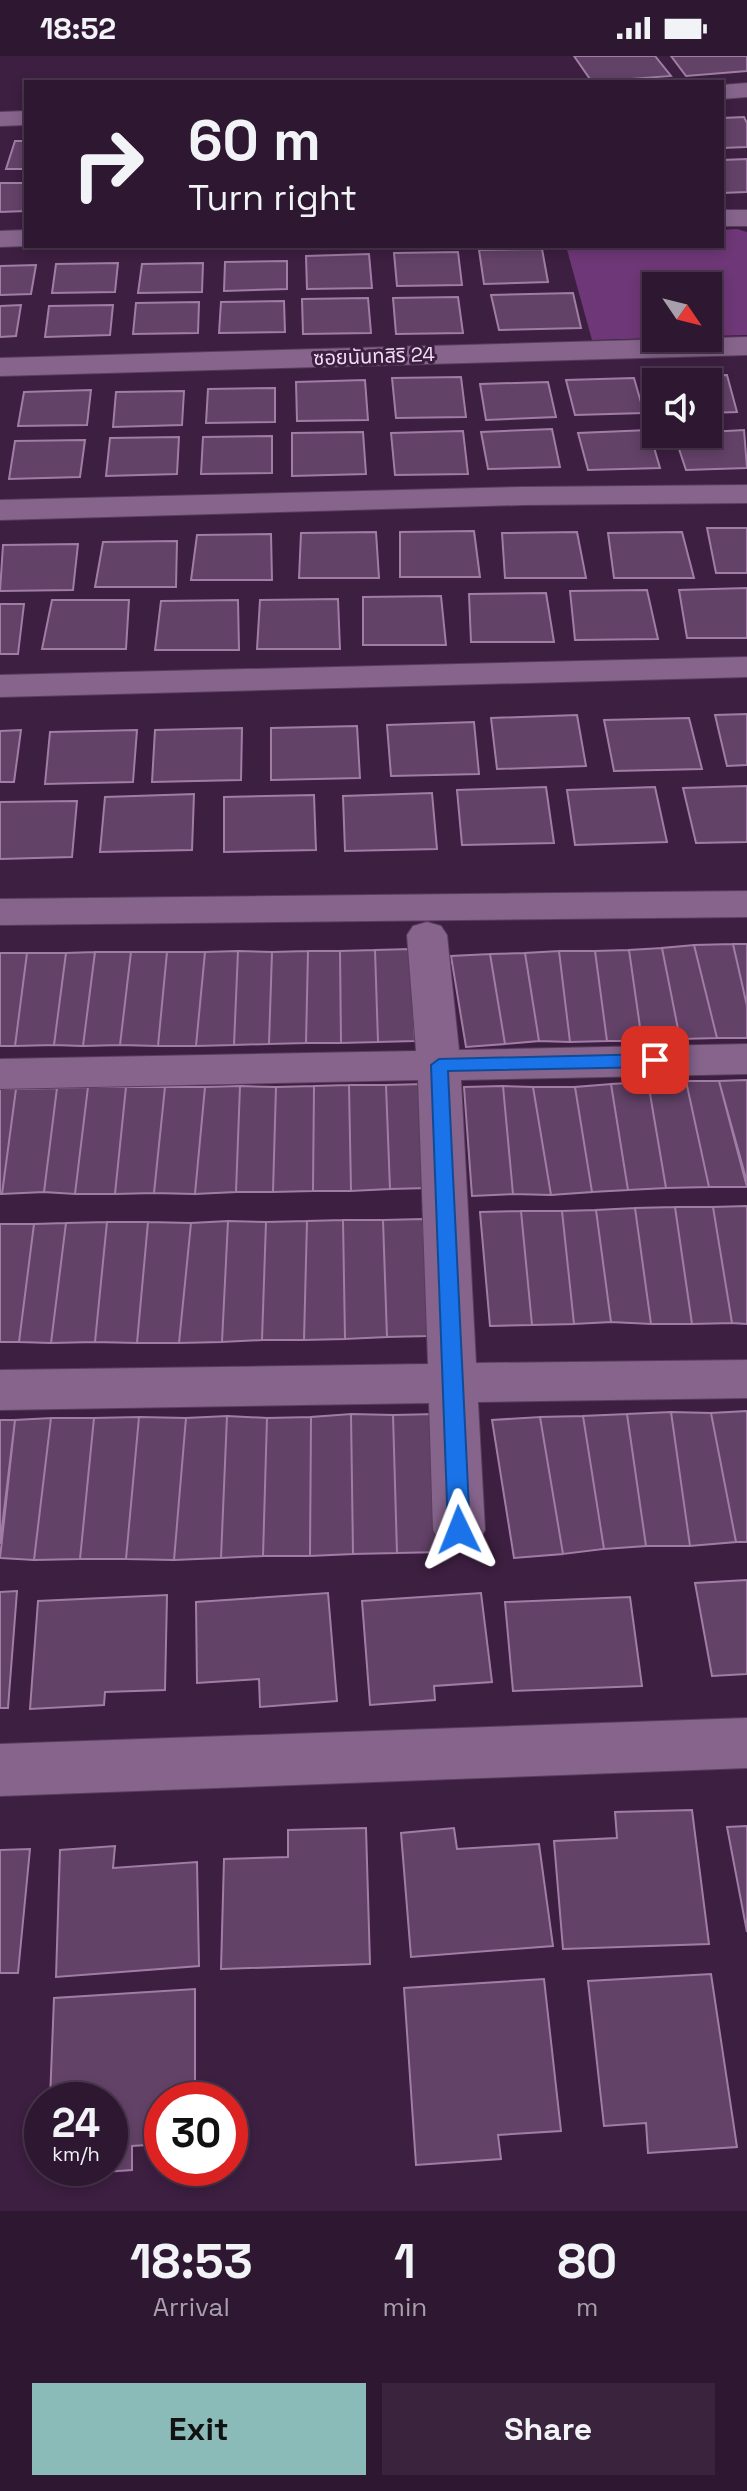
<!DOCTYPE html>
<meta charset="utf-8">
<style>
body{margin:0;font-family:"Space Grotesk","Noto Sans Thai",sans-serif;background:#3a243d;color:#f1f3f6;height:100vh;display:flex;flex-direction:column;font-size:30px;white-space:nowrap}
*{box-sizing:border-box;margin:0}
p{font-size:26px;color:#a79fab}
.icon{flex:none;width:44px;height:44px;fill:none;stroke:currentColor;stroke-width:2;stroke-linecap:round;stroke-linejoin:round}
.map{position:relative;height:2155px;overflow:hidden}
.drawer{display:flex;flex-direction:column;background:#2e1731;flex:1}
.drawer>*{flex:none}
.guide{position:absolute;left:24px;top:24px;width:700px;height:168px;border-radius:0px;box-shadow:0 4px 12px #0003,0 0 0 2px #49364d;background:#2e1731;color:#f1f3f6;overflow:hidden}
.needle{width:52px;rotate:125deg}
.buttons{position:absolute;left:642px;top:216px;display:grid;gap:16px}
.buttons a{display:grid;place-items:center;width:80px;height:80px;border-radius:0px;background:#2e1731;box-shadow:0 4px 12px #0003,0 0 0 2px #49364d;font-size:40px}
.speed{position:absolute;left:24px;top:2026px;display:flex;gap:16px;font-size:40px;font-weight:700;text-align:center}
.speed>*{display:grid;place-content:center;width:104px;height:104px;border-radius:50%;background:#2e1731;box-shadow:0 4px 12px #0003,0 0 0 2px #49364d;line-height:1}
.speed small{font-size:20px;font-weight:400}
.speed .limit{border:12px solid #d22;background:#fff;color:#111}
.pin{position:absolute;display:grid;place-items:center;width:68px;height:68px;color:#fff;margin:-34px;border-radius:16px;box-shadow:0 4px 12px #0006}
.me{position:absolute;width:88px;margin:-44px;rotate:358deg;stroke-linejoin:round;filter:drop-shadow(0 0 6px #0008)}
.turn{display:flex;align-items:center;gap:28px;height:168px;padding:0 32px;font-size:36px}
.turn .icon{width:104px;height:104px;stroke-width:2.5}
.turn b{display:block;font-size:56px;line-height:68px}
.eta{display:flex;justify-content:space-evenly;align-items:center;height:136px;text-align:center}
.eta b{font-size:48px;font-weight:800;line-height:56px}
.primary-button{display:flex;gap:16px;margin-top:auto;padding:16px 32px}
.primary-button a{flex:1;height:92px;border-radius:0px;background:#8bbbb9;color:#111;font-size:32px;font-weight:800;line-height:92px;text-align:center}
.primary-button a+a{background:#3a243d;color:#f1f3f6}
.status{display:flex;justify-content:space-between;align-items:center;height:56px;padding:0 40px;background:#2e1731;direction:ltr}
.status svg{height:22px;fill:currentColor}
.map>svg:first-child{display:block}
</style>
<div class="status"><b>18:52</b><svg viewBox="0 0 49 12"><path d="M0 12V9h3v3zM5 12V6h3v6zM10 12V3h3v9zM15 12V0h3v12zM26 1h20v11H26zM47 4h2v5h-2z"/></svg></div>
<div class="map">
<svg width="747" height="2155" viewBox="0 0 747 2155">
<rect width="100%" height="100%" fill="#3d1f41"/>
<path fill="#6e3777" d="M737,173L747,176V279L708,280V230H656V282L592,284L566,190H722V174Z"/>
<path fill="#624267" stroke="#a17da6" stroke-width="2" d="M574,0H655L671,20L592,26Z
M671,0H747V15L686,20Z
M744,61L747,67V91L722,92V62Z
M15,85H26V113H6Z
M747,103V136L722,137V104Z
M0,127H26V155L0,156Z
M542,193L548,226L484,228L479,194Z
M458,196L462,229L397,230L394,197Z
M369,198L372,232L307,233L306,200Z
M287,205V233L224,235L225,206Z
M118,207L115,236L52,237L56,208Z
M203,207L202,236L138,237L142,208Z
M36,209L31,238L0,239V210Z
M573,237L581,272L499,274L491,239Z
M458,241L463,277L396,278L393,242Z
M368,242L371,277L303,278L302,243Z
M284,245L285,276L219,277L221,246Z
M199,246L198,277L133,278L136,247Z
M21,249L16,280L0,281V250Z
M113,249L110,279L45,281L49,250Z
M727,319L737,356L708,357V326H658L657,321Z
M461,321L466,361L396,362L392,322Z
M634,322L644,357L575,359L566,324Z
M365,324L368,364L297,365L296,326Z
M548,326L556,361L486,364L480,328Z
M275,332V366L206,367L208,333Z
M91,334L87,369L18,370L24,336Z
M184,335L182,369L113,371L116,336Z
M552,373L560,411L488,413L481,376Z
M649,374L660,412L588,414L578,377Z
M744,374L747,412L686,414L674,378Z
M463,375L468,418L395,419L391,377Z
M363,376L366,418L292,420V377Z
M272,380V417L201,418L203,381Z
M179,381L177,418L106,420L110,382Z
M85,384L80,421L9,423L15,385Z
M707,472H747V517H716Z
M474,475L480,521H400V476Z
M376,476L379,522H299L301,477Z
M577,476L586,522H505L502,477Z
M682,476L694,522H614L608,477Z
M271,478L272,524H191L197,479Z
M177,485L176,531H95L103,486Z
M78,488L73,534L0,535L3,489Z
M747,532V582H687L679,534Z
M647,534L658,583L575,584L570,535Z
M546,537L554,586H471L469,538Z
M441,540L446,589H363V541Z
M338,543L340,593H257L260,544Z
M52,544H129L126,593H42Z
M238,544L239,594H155L161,545Z
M0,548H24L18,598H0Z
M747,658V709L727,710L715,659Z
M577,659L586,710L497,713L491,662Z
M689,662L702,713L614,715L604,664Z
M474,666L479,718L391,720L387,669Z
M357,670L360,722L271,724V672Z
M242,672L241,724L152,726L155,674Z
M21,674L14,726H0V675Z
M137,674L133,726L45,728L50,676Z
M747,730V786L696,787L683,732Z
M546,731L554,787L462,789L457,734Z
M655,731L667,786L575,789L567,734Z
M432,737L437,793L345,795L343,740Z
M194,738L192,794L100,796L105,741Z
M314,739L316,794L224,796V741Z
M77,745L72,801L0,803V746Z
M733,888H747V950Z
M733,888L747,950V982H717L694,889Z
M694,889L717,982L680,983L662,892Z
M662,892L680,983L642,985L629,894Z
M410,893L415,985L378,986L375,894Z
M375,894L378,986L341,987L340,895Z
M629,894L642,985H607L595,895Z
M238,895L234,989L196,990L205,896Z
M238,895L272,896L269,988L234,989Z
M308,895L306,987L269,988L272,896Z
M308,895H340L341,987H306Z
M559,895L570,986L539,985L525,897Z
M559,895H595L607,985L570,986Z
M95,896H131L120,989L83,990Z
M95,896L83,990L54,989L66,897Z
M131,896H167L158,990L120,989Z
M167,896H205L196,990H158Z
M0,897H27L15,990H0Z
M27,897H66L54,989L15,990Z
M525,897L539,985L505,988L490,898Z
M490,898L505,988L466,991L451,900Z
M747,1024V1126L719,1025Z
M686,1025L709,1131L666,1132L648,1026Z
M686,1025H719L747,1131H709Z
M648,1026L666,1132L628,1134L611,1028Z
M424,1028L429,1132L390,1133L386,1029Z
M611,1028L628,1134L592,1136L575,1031Z
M349,1029L351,1135H313L314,1030Z
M349,1029H386L390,1133L351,1135Z
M240,1030L236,1136L195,1138L205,1031Z
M240,1030L276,1031L273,1136H236Z
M314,1030L313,1135L273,1136L276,1031Z
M503,1030L513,1138L472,1140L464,1031Z
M503,1030L533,1031L551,1139L513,1138Z
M88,1031H126L115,1138H75Z
M88,1031L75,1138L44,1136L57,1032Z
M126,1031H165L154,1137L115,1138Z
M165,1031H205L195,1138L154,1137Z
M533,1031H575L592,1136L551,1139Z
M57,1032L44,1136L2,1138L16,1033Z
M0,1033H16L2,1138H0Z
M747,1150V1268L732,1267L713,1151Z
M675,1151L692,1268H651L635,1152Z
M675,1151H713L732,1267L692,1268Z
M635,1152L651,1268L611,1266L596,1154Z
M596,1154L611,1266L574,1268L562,1155Z
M521,1155L532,1269L490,1270L480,1156Z
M521,1155H562L574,1268L532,1269Z
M423,1163L429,1280L387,1281L383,1164Z
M343,1164L345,1283L304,1284L307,1165Z
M343,1164H383L387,1281L345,1283Z
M228,1165L222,1286L179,1287L191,1167Z
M228,1165L266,1166L262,1284L222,1286Z
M307,1165L304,1284H262L266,1166Z
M107,1166L95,1286L51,1287L66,1167Z
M107,1166H148L137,1287L95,1286Z
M148,1166L191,1167L179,1287H137Z
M66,1167L51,1287L19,1286L34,1168Z
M0,1168H34L19,1286H0Z
M747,1355V1486H736L711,1357Z
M671,1356L690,1490H646L627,1358Z
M671,1356L711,1357L736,1486L690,1490Z
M351,1358L353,1498L310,1500L311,1361Z
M351,1358L393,1359L397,1497L353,1498Z
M437,1358L443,1496L397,1497L393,1359Z
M627,1358L646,1490L604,1493L583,1360Z
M227,1360L221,1502L174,1504L186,1362Z
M227,1360L267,1362L263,1500L221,1502Z
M583,1360L604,1493L563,1498L540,1361Z
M139,1361L126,1503H80L94,1362Z
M139,1361L186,1362L174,1504L126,1503Z
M311,1361L310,1500H263L267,1362Z
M540,1361L563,1498L514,1502L492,1364Z
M51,1362H94L80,1503L34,1504Z
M51,1362L34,1504L0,1502L15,1364Z
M0,1364H15L0,1488Z
M747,1524V1618L712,1620L695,1527Z
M17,1535L8,1652H0V1536Z
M328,1537L337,1645L260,1651L259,1623L197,1627L196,1546Z
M481,1537L492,1626L434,1630L435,1644L370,1649L362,1545Z
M167,1539L165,1634L105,1636L104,1649L30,1653L38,1545Z
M630,1541L642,1630L513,1635L505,1546Z
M692,1754L709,1888L563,1893L554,1785L617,1782L615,1756Z
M747,1770V1876L727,1771Z
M366,1772L370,1908L221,1913L224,1803L288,1801V1774Z
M454,1772L457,1793L539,1788L553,1890L411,1901L401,1777Z
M115,1790L113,1812L197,1806L199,1910L56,1921L60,1794Z
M30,1793L18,1917H0V1794Z
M711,1918L737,2091L648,2097L646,2067L604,2070L588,1925Z
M544,1923L561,2075L498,2079L501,2103L416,2109L404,1932Z
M195,1933V2044H162V2088L132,2090V2114L47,2120V2112H110V2044H50L54,1942Z"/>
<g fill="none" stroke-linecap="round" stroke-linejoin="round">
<g stroke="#583e5c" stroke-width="2">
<path id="street" d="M747,27V41L722,43V29Z
M26,55V69L0,70V56Z
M722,154H747V170H722Z
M26,174V190L0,191V175Z
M747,281V299L0,320V302Z
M747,429V447L523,449L0,464V444L523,431Z
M747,601V621L0,641V619Z
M747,835V861L0,869V843Z
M427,866L441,870L447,879L459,994L747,988V1018L461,1024L476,1307L747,1304V1342L478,1346L485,1474L477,1489L459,1496L441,1489L433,1474L429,1347L0,1354V1314L428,1308L418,1024L0,1033V1003L416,995L407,879L413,870Z
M747,1662V1712L0,1740V1688Z"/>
</g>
<use href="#street" fill="#86648c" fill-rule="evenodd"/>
</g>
<path fill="#1a73e8" stroke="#114b97" stroke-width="2" d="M655,998L664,1004L655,1011L448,1015L470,1474L467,1481L459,1483L451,1481L448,1474L431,1009L439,1003Z"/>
<g text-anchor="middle" stroke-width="6" stroke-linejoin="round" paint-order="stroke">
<g font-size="20" fill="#f0ddf3" stroke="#3d1f41">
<text transform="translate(374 300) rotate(-2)" y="7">ซอยนันทสิริ 24</text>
</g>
</g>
</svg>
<div class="buttons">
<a><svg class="needle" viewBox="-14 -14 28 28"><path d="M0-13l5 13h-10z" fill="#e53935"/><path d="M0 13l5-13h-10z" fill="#a79fab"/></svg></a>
<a><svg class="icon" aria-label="sound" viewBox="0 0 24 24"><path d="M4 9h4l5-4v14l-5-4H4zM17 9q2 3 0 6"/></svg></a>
</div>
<div class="speed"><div>24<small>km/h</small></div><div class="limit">30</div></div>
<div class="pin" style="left:655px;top:1004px;background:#d93025"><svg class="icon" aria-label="arrive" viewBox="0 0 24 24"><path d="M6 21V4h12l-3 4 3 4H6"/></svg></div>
<svg class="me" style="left:459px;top:1474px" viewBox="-20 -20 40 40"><path d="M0-17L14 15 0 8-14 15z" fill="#1a73e8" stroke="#fff" stroke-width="4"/></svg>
<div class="guide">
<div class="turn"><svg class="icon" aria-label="right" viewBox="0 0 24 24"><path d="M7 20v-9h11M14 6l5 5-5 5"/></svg><div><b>60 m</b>Turn right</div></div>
</div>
</div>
<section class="drawer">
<div class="eta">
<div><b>18:53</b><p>Arrival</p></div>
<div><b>1</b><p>min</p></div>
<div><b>80</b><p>m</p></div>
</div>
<div class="primary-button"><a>Exit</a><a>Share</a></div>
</section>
